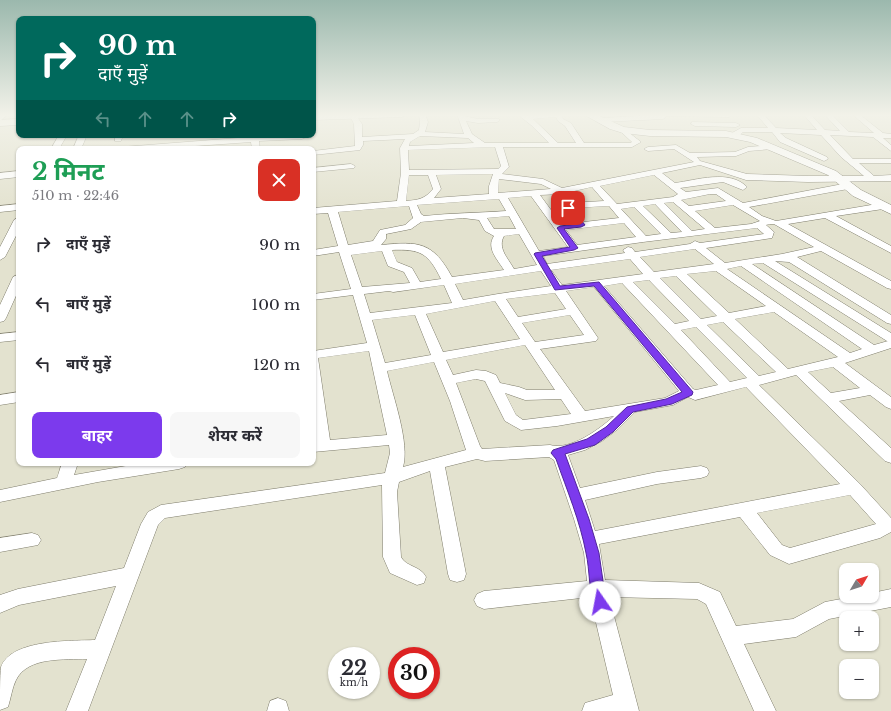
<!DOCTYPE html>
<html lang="hi">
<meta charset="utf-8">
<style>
body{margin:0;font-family:"Libre Baskerville","Noto Sans Devanagari",serif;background:#f7f7f7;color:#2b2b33;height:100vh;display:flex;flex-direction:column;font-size:15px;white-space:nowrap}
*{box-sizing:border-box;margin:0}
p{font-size:13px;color:#7c7c81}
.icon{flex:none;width:22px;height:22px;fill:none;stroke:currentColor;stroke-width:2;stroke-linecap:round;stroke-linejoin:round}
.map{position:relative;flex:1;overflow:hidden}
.drawer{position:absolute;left:16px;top:146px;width:300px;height:320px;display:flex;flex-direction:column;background:#fff;border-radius:8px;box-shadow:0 1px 3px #0004}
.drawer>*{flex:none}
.top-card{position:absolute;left:16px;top:16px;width:300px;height:122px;border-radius:8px;box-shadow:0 1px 3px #0004;background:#00695c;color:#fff;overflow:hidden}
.needle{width:26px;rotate:51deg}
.tools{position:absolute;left:839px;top:563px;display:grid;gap:8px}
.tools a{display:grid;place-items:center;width:40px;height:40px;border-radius:8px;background:#fff;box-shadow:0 1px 3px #0004;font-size:20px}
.speed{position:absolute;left:328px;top:647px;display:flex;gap:8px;font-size:20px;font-weight:700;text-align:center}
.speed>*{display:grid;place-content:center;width:52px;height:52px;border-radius:50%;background:#fff;box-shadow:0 1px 3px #0004;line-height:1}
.speed small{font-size:10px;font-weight:400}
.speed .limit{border:6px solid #d22;background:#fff;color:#111}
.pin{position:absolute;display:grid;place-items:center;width:34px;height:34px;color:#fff;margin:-17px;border-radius:8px;box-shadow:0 2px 6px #0006}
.me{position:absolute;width:44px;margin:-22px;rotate:348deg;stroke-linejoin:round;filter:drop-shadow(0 0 3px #0008)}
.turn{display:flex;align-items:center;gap:14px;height:84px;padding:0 16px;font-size:18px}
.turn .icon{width:52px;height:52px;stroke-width:2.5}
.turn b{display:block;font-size:28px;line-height:34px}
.lanes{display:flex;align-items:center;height:38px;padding:0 16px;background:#0003;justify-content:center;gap:20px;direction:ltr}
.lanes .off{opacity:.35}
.round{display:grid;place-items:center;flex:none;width:42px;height:42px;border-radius:8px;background:#f7f7f7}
.summary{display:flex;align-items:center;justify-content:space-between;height:68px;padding:0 16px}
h1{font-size:24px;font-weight:700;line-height:30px;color:#1e9e55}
.button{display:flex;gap:8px;margin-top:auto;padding:8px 16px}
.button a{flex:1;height:46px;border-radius:8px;background:#7c3aed;color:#fff;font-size:16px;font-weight:700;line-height:46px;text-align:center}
.button a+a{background:#f7f7f7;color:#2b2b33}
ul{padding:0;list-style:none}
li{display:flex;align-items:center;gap:12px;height:60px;padding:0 16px}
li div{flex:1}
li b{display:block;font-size:15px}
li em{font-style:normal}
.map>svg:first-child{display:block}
</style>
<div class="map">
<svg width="891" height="711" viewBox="0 0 891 711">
<rect width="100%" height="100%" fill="#e3e2cf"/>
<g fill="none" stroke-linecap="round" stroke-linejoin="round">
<g stroke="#7f7d6c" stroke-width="1">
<path id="street" d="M1,114H8L0,121V115Z
M349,114H355L362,124V137L413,134L419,130L420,122L419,114H425L428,122L425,132L464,134L457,114H463L464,116L478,119H499V121L497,122L478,123L466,121L472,134L485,143H549L531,125L517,114H524L528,116L561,114L563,119L571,123L584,143H630L632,142L619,130L623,128L641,142L632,147H503L509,167L502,174L543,179L562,188L694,162L674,149L648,151L644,149L648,147L676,145L690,153L735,152L748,147L772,145V149L749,151L736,156L697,157L700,161L747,174L808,176H864L841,157L821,135L780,133L786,138L827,157L828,159L824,161L780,142L772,132H743L738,137H732V133L741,128H768L756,114H763L776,128L817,130L803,114H810L825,130L840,131L824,114H831L849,132L874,133L852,114H859L883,133L891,134V138H883L891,145V151L873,137L830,135L853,159H891V163H859L874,176L891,175V181L808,182L746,180L700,165L662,173L675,183C696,180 730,169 747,187L743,190L723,182L680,188L686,192L718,188L743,203L848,183L852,186L848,189L749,207L762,216L776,221L883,203L888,206L883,209L836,216L891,246V253L825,218L788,224L891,281V289L887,288L821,251L797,257L891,315V324L887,323L789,262L775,261L891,333V348L845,363L891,397V409L886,407L870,395L839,401L891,448V463L885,461L796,375L759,385L860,484L891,518V532L880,538L789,564L770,555L740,517L599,544L605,580L699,583L720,592L736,626L793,619L825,602L857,596H872V593L891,589V607L829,619L796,637L744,644L776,711H754L706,604L697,599L609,597L639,711H582L585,703L613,695L590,597L484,609L477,606L474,600L477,594L484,591L587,581L584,553L574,519L554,460L549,457L485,461L477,459L445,467L466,574L464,580L457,582L450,580L448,574L430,471L399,482L397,492L401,557C406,567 421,566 426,577L424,583L417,585L390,573L383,557L382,485L165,518L158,525L88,711H66L87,659C65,660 28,656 16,680C12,688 11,698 8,707L0,710C0,701 0,674 1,667C11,639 71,641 95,640L116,586L19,605L0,613V595L18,589L124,568L141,524L148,512L161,505L385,473L390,453L389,445L313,452V442L315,441L313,423V351L367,343L353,295L313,300V294L351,289L339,252L313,256V250L338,246L328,213L313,214V208L397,201L401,173L400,148L405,139L363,141V145L360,150L313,155V151L355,146L354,124ZM556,117L558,121L565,126L576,143H558L533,119ZM420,136L468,138L474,143L409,146L410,142ZM495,147L501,166L498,169L409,170L408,150ZM493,174L489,186V194L434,198L441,189L436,175ZM409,175H428L433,189C425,199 418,200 406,201ZM654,175L678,194L673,197L617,204L600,186ZM499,179L541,184L551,189L498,193ZM592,187L604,201L569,203L566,204L563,208L575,223L562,225L540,195L561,194ZM710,194H716L726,201L689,206L681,200ZM531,196L568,247L539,251L508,198ZM499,199L506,211C478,213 451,213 424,216L421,214L417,205ZM673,202L705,229L692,231L664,203ZM655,204L682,232L671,233L643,206ZM733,205L760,221L751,224L715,228L695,211ZM409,206L413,218L405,225L380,230L373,241L348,245L338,212ZM609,206L619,218L584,222L573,208ZM634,207L661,234L646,236L621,209ZM509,216L516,229H494L487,218ZM463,218L479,220L485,231L494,236C486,248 497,259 504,270L452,277C433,242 419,241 381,245L386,239V234L411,229L421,222ZM624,223L636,237L577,245L566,230ZM770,224H774L814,247L782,254L725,263L706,248L772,238L774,232L766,225ZM757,228L764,234L700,243L695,241L690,244L635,252L632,248L628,247L623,250L625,253L547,264L543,256L643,242ZM519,234L537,265L514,269C508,258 497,248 504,236ZM695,249L714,264L654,272L640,257ZM392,250C421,249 428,253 441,279L420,282L412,268L397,262ZM382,251L388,266L404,272L410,283L362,287L351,255ZM630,259L643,274L562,285L551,270ZM763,263L887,341H888L874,345L752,264ZM741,266L862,349L850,353L727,269ZM541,271L551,286L498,294L463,300L455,284ZM716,271L766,306L729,313L687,274ZM676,276L717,316L701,319L660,278ZM649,280L689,321L675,324L633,282ZM622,283L718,385L696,390L693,389L604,286ZM444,285L452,303L370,313L364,294L389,291L393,292ZM594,287L679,391L665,398L585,411L540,349L596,341L598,338L566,291ZM555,293L566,309L518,317L506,299ZM495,301L520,339L443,352L426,314ZM774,312L838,357L788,369L735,319ZM415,315L431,355L385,363L372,320ZM570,315L584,335L535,342L522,323ZM723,322L776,372L759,376L707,325ZM696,327L747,378L730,382L681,330ZM525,345L555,390H527L519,387L500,383L496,375L486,371L476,370L453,375L446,360ZM369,351L387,435L330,440L318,358ZM434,362L450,401L466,450L403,467C410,443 393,397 387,371ZM833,367L860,388L831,393L808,372ZM476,379L485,381L505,421L521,430L557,426L614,416C600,429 570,451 550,445L482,449L480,446L456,383ZM746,387L840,484L595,531L585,500L657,484L701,478L707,476L709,472L707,468L701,466L657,472L580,488L568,455L585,450L602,441L618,429L635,412L673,405L688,397L695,400ZM505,393L525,400L561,399L571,414L523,420L516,415ZM850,495L876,524L790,548L782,545L757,513Z
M656,114H732V115L729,117L666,116L665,118L663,119L602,122L598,120L602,118L656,115Z
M692,122L736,123L740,125L736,127L695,126L691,124Z
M59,135H67L59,149H51Z
M79,135H87L81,149H73Z
M115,135H123L121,141H115Z
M251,135H259V137L310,135L302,139L259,141L260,149H252L251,142L153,149H118L122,147L251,137Z
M351,164L355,166L354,168L313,172V168Z
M19,171V177L0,179V173Z
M19,204V210L0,212V206Z
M19,217V230L5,257L0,260V247L14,220Z
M19,274V289L6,318L4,321L0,322V305L13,277Z
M19,332V340L0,342V334Z
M19,392V402L0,405V395Z
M62,463H78L74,475L143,463H187L185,467L179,469L98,482L0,502V490L57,478Z
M32,533L38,535L41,540L38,545L0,552V538Z
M278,698L286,701L289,711H267L270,701Z"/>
</g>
<g stroke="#7f7d6c" stroke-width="1">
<path id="secondary" d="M313,114H407L402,117L313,120Z
M583,114H595L624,127L650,130L726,131L757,138L836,171L861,190L891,205V214L853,196L828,175L750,142L726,137L650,136L623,133L610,129Z
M19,119V125L0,126V120Z"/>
</g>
<use href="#street" fill="#fff" fill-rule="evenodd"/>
<use href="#secondary" fill="#fff" fill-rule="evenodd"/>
</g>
<linearGradient id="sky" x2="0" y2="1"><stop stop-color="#9bb8ad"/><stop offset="0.54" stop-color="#f2f2e9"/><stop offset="1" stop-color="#f2f2e9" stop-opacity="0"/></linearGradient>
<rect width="891" height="213" fill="url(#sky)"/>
<path fill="#7c3aed" stroke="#51269a" d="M566,206H570L585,225L581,227L564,229L578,248L574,250L542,256L560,286L599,282L693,392L692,395L672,404L633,412L613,432L595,445L565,454L589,519L599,553L604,588L607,602L605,607L600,608L596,607C588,590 590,570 586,553C580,521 567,490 556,459L551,453L553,450L587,439L606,427L627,407L666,399L682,392L594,286L555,290L534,254L535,253L570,247L557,228L560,226L577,224L565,208Z"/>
</svg>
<div class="tools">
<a><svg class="needle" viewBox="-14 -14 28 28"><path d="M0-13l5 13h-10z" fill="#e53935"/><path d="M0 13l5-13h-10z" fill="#7c7c81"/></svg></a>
<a>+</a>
<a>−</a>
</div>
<div class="speed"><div>22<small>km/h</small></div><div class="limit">30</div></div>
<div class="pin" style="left:568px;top:208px;background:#d93025"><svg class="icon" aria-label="arrive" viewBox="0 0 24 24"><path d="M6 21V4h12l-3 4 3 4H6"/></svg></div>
<svg class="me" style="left:600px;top:602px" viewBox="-20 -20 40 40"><circle r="19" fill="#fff"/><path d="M0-13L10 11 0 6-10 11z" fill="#7c3aed"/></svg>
<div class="top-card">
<div class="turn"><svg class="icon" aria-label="right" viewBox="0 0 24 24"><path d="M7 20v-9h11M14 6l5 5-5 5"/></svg><div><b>90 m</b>दाएँ मुड़ें</div></div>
<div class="lanes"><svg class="icon off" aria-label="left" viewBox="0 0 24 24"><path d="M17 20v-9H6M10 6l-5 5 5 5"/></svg><svg class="icon off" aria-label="ahead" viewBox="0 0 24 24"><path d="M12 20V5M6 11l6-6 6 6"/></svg><svg class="icon off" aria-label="ahead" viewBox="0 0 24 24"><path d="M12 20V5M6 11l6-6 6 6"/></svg><svg class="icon" aria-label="right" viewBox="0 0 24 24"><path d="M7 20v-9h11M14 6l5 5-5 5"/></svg></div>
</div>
<section class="drawer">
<div class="summary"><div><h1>2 मिनट</h1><p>510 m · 22:46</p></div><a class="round" style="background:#d93025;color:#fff"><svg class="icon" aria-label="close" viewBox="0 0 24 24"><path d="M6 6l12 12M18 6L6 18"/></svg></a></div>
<ul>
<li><svg class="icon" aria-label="right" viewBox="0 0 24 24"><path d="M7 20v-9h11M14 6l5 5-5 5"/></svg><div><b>दाएँ मुड़ें</b></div><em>90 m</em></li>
<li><svg class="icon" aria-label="left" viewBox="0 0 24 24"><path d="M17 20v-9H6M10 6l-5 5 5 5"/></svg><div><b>बाएँ मुड़ें</b></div><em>100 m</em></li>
<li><svg class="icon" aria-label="left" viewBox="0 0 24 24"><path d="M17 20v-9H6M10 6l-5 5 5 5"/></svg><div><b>बाएँ मुड़ें</b></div><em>120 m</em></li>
</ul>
<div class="button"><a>बाहर</a><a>शेयर करें</a></div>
</section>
</div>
